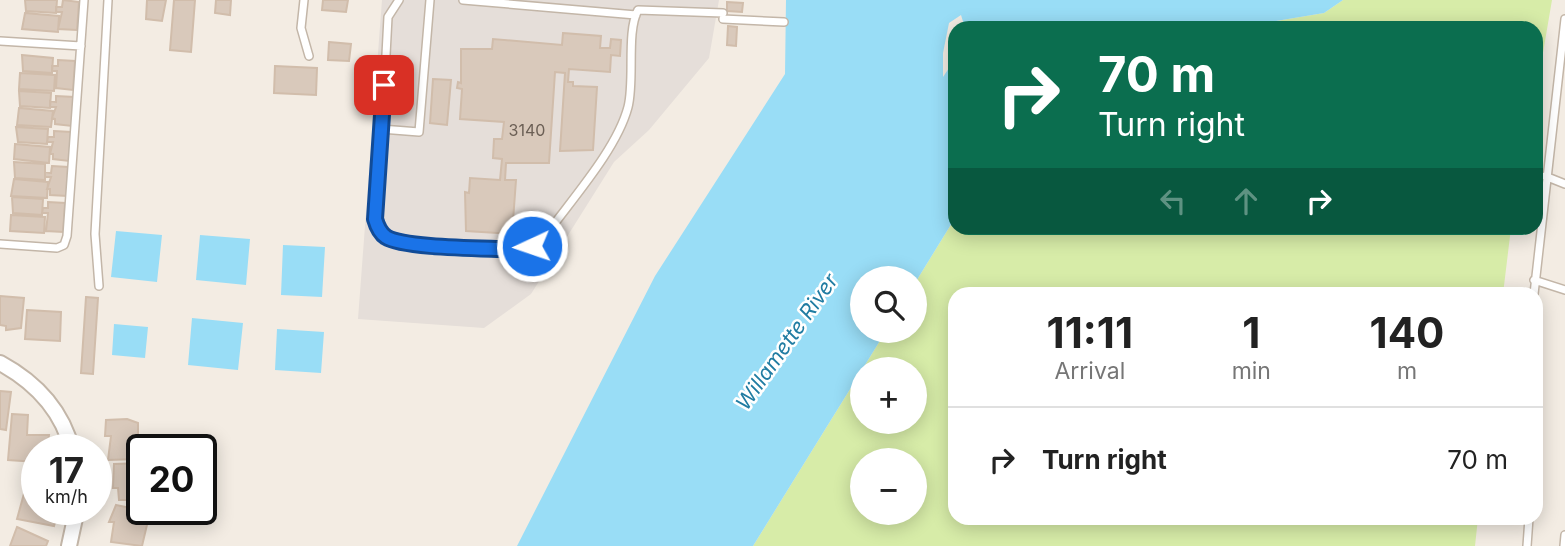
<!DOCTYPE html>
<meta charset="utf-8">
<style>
body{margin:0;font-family:Inter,sans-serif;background:#f6f6f6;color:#222;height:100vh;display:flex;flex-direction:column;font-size:26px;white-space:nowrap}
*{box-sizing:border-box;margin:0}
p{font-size:23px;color:#767676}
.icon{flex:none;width:38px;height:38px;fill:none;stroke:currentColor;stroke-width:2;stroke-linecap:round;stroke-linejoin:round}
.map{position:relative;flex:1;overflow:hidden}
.side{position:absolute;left:948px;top:287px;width:595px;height:238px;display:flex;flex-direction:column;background:#fff;border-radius:21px;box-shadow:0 4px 18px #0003}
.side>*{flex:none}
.banner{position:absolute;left:948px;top:21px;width:595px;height:214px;border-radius:21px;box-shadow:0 4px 18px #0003;background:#0b6e4f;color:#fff;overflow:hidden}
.tools{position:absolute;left:850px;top:266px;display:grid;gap:14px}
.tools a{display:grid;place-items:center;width:77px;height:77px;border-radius:50%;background:#fff;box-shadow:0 4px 18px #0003;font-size:35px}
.speed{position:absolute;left:21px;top:434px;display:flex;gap:14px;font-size:35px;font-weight:700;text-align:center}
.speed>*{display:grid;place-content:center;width:91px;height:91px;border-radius:50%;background:#fff;box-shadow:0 4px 18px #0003;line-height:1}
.speed small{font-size:18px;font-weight:400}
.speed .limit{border:4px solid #111;border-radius:10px;background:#fff;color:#111}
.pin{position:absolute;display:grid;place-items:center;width:60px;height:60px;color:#fff;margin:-30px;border-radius:14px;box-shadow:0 4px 10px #0006}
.me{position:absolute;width:77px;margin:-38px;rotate:267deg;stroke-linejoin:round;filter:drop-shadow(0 0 5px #0008)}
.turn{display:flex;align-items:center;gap:24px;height:147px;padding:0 35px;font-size:32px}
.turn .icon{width:91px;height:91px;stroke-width:2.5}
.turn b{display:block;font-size:49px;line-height:60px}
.lanes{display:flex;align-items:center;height:66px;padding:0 35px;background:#0003;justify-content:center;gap:35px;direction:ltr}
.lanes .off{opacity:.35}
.eta{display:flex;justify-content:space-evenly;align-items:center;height:119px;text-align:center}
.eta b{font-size:42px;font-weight:700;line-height:49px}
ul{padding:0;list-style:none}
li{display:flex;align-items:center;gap:21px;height:105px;padding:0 35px;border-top:2px solid #e0e0e0}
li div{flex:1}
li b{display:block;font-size:26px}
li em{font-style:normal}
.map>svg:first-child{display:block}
</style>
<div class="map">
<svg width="1565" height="546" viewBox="0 0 1565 546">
<rect width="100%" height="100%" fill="#f3ece3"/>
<path fill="#e5ded9" d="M382,0H719L709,58L649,130L614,162L531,294L484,328L358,319Z"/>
<path fill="#d7eca8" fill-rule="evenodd" d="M1343,0H1552L1537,88L1536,28H1235L1324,13Z
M955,218L956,228H1511L1503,294H956V518H1478L1475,546H753L886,331H915V283ZM863,369H915V422H863ZM863,460H915V513H863Z"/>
<path fill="#99ddf6" d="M786,0H1343L1324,13L1235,28H965L961,15L949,23L943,53V77L955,59V218L915,283V278H863V331H886L753,546H517L655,276L785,74Z
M116,231L162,235L157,282L111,277Z
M200,235L250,239L246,285L196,280Z
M283,245L325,247L322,297L281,295Z
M192,318L243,323L238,370L188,365Z
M114,324L148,327L145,358L112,355Z
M277,329L324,332L321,373L275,370Z"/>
<path fill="#d9c9bb" stroke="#d1bdab" stroke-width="2" d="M25,0H57L56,13L26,11Z
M63,0L79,2L77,30L58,29L62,12H56V7H62Z
M147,0H166L162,21L146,19Z
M174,0H195L191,52L170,50Z
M216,0H231L230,15L215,13Z
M323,0H348L346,12L322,10Z
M727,2L743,3L742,12L727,11Z
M25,13L59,16L58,32L22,29Z
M728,26L737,27L736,46L727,45Z
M563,33L601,36L600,48H610L611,39L621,40L620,56L611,55L610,72L569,69L568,82H573V86L597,87L593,150L560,151L565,73L555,72L549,163H506L505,180H516L512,234L466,231L465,192L469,193L470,178L500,180L502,159L493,158L494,139H502L504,122L460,119L462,89L457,88L458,82L461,83V49H492L493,39L562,45Z
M329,42L351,44L349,61L328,60Z
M22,55L53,58L52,73L23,71Z
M58,60L75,61L73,90L56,88L57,71H52V66H58Z
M275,66L317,68L316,95L274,93Z
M20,73L55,75L54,91L19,89Z
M433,79L451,80L447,125L430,123Z
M19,91L51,93L50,108L20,106Z
M56,96L74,97L72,126L55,124V119L52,118L56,107H50V101L56,102Z
M19,108L53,111L51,127L17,125Z
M16,127L48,129L47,144L18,142Z
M54,131L71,132L69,161L53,159V154H50L53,142H47L48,137H54Z
M15,144L50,147L49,163L14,159Z
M14,162L45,164V180L15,178Z
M52,166L68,167L67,196L50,195V189H47L51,177H45V172L51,173Z
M14,179L48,182L47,198L11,196Z
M12,197L43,199L42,215L13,213Z
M48,202L65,203L63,232L46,231L48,213H42L43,208H48Z
M11,215L45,217L44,233L10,231Z
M0,296L24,298L21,328L6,330V326L0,325Z
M86,297L98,298L93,374L81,373Z
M27,310L61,312L60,341L25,339Z
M0,391L11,392L6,430L0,429Z
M12,414L28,415L27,435H49L47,450H37V462L8,460Z
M127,419L138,423V459L108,460L111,436H105L106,420Z
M142,463V500H119L118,488H113L114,464Z
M25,490L37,492V509L58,511L54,526L17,519Z
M116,505L150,512L142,546L111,542L114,522H109Z
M17,527L48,541L46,546H10Z"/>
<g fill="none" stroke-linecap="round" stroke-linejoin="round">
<g stroke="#c3b6a8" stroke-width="10">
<path id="lane" d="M304,0L301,28L309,56
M399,0L388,17L377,225L382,234L395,241L520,250L532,246L546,235C572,199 617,149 628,107C635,80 626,32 638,10L723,13
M463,0L636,15
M723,19L784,22
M0,41L81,46
M381,129L419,132L430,0
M1545,176L1565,184
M0,244L57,248L64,245L67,236L84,0
M1534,280L1565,290
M99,286L95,234L108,0
M1534,294L1565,19
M1527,546L1529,518
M1564,546L1565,535"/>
</g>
<g stroke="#c3b6a8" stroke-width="18">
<path id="street" d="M0,363C35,382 62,410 72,450
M69,546L77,509"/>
</g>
<use href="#lane" stroke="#fff" stroke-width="7"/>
<use href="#street" stroke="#fff" stroke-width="14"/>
</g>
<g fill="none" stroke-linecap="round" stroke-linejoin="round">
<g stroke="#114b97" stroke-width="18">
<path id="route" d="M384,85L375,219C377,226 380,233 386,237C405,249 493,248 520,250L532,246"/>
</g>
<use href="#route" stroke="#1a73e8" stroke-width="12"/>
</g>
<g text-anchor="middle" stroke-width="5" stroke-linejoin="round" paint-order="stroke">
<g font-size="16" fill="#6b5f55">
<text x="527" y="136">3140</text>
</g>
<g font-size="21" font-style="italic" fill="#207ca2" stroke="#fff">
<text transform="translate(787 342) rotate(-55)" y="7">Willamette River</text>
</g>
</g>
</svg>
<div class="tools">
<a><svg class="icon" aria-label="search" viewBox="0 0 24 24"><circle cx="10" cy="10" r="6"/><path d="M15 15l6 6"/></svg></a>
<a>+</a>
<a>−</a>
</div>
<div class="speed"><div>17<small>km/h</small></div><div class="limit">20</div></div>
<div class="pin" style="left:384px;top:85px;background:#d93025"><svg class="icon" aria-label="arrive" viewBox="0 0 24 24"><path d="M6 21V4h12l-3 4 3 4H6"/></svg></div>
<svg class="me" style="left:532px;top:246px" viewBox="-20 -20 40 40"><circle r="17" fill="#1a73e8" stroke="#fff" stroke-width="3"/><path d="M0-11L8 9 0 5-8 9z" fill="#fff"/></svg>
<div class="banner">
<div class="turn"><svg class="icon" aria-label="right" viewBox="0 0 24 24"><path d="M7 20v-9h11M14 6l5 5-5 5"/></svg><div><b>70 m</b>Turn right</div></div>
<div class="lanes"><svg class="icon off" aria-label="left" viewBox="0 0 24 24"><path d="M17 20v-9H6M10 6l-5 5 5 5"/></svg><svg class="icon off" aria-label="ahead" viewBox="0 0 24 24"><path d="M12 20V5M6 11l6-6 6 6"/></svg><svg class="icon" aria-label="right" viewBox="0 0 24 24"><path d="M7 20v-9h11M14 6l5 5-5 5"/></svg></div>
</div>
<section class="side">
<div class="eta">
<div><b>11:11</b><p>Arrival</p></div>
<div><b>1</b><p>min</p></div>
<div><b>140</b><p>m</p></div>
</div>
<ul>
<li><svg class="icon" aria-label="right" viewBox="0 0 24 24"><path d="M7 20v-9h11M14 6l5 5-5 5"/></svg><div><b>Turn right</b></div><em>70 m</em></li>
</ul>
</section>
</div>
